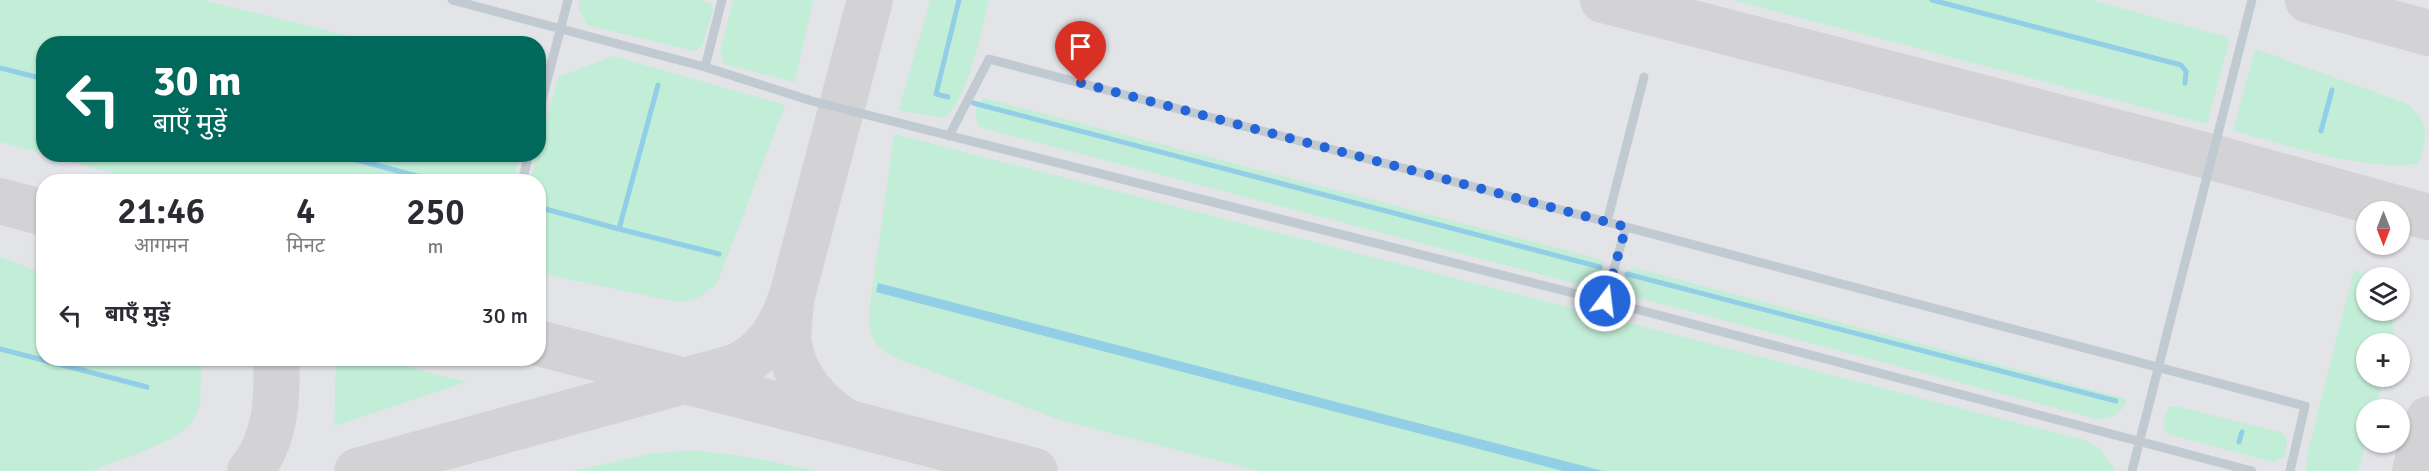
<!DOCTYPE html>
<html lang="hi">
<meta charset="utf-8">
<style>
body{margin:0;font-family:Signika,"Noto Sans Devanagari",sans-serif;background:#f7f7f7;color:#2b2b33;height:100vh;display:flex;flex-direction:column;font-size:22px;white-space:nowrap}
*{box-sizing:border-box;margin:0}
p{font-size:20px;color:#7c7c81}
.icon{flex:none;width:33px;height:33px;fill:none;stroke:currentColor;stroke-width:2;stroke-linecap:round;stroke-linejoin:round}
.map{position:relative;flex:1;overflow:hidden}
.panel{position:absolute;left:36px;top:174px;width:510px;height:192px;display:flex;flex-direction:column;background:#fff;border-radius:24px;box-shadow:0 2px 4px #0004}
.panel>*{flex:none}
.top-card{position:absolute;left:36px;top:36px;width:510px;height:126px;border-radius:24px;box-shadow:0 2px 4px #0004;background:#00695c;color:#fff;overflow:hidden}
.needle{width:39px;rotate:180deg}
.fabs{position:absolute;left:2356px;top:201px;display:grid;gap:12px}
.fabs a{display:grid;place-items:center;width:54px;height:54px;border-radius:50%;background:#fff;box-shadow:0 2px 4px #0004;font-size:30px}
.pin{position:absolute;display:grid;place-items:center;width:51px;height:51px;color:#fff;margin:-62px -26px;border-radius:50% 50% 50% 0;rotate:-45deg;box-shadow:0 0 6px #0007}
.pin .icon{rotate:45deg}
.me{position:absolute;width:66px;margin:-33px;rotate:15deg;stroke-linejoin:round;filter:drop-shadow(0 0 4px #0008)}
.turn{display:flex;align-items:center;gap:21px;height:126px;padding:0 18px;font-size:27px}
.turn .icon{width:78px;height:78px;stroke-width:2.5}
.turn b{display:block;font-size:42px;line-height:51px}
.eta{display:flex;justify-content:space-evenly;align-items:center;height:102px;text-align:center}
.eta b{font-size:36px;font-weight:600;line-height:42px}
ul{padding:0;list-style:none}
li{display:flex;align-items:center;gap:18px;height:78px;padding:0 18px}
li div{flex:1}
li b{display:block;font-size:22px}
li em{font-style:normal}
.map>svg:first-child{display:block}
</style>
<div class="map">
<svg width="2429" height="471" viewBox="0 0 2429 471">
<rect width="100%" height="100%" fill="#f3f1f1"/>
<path fill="#e3e4e8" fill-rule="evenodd" d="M0,0H2429V471H0ZM44,44H538V154H44ZM44,182H538V358H44ZM2367,212H2400V244H2367ZM2367,278H2400V310H2367ZM2367,344H2400V376H2367ZM2367,410H2400V442H2367Z"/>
<path fill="#c2edd6" d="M0,0H203L378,43L44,44L43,154L0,142Z
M579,0H699L710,3L713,10L702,46L694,51L587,25L579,10Z
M733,0H813L795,82L724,64L720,51Z
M930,0H989C982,29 968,100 944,118L899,110Z
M1732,0H2091L2230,38L2207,124Z
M2255,49L2408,104C2429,123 2428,137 2418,164C2356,170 2293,146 2233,131Z
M613,56L785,105L718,281C705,296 696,300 677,302L539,273L538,182L530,181L558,77Z
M984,98L1599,259L1603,264L1602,274L1592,285L1585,286L985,129L979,126C973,116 975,105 984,98Z
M894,134L2084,440L2099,448L2116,471H1259L1060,420L889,355C871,341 870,335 869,313Z
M45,155H519L513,182L144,181Z
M0,257L43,273L44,358L197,359L201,365L200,407L189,426L169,440L129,457L90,471H0Z
M1636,268L2124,398L2126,402C2121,414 2110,419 2097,419L1632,296C1624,287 1623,281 1627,270Z
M2354,270L2370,277L2367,278V310L2391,311L2394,336L2392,343L2367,344V376L2384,377L2375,409L2367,410V439L2358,471H2306L2307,455Z
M336,359H378L467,382L334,426Z
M2175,406L2280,432L2286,436L2287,443L2284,457L2274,462L2169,435C2160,427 2163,416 2169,407Z
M693,450L755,458L816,471H571L649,454Z"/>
<path fill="#92cfe7" d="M878,283L1603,471H1563L876,292Z"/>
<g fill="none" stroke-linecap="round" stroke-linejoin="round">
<path stroke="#92cfe7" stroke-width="5" d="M1932,0L2181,65L2186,71L2185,83
M0,68L44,79
M658,85L619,229L719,254
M948,97L936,94L959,0
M973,103L1600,267
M2321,131L2332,90
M335,154L439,182
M538,207L619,229
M1627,274L2116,401
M0,349L147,387
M2239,442L2242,432"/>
<path stroke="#d3d3d6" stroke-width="46" d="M1603,0L2212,157L2429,217
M2308,0L2429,33
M0,201L44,213
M538,343L1035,471
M846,422C819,405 794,378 789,344C787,328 790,312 792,296L870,0
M250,471C276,441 278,396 276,358
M357,471L735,367C766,353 781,328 792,296
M2415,471L2429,419"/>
<path stroke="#c2cad1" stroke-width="9" d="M452,0L705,67L812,101L1605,301L2252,471
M705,67L722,0
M538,115L568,0
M949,136L989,59L2305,406L2290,471
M522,182L529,154
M1607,222L1644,77
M1605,301L1626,227
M2132,471L2252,0"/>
</g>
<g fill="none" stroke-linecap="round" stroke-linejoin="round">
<path stroke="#2465d9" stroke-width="10" stroke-dasharray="0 18" d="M1081,83L1626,227L1605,301"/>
</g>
</svg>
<div class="fabs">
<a><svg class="needle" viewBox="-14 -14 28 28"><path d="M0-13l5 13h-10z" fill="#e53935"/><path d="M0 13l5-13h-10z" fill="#7c7c81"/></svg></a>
<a><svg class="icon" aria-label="layers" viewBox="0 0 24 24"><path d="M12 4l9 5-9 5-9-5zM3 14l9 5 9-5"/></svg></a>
<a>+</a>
<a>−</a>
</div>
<div class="pin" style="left:1081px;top:83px;background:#d93025"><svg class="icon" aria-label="arrive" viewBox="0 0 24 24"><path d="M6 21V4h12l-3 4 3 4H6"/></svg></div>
<svg class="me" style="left:1605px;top:301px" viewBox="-20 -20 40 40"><circle r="17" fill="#2465d9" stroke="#fff" stroke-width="3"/><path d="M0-11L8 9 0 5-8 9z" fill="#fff"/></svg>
<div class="top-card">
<div class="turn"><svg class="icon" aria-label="left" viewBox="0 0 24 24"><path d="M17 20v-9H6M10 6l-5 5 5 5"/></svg><div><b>30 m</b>बाएँ मुड़ें</div></div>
</div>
<section class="panel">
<div class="eta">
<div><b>21:46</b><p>आगमन</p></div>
<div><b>4</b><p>मिनट</p></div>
<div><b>250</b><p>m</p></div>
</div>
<ul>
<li><svg class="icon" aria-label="left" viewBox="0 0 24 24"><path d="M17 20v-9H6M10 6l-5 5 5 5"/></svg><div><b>बाएँ मुड़ें</b></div><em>30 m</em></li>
</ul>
</section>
</div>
